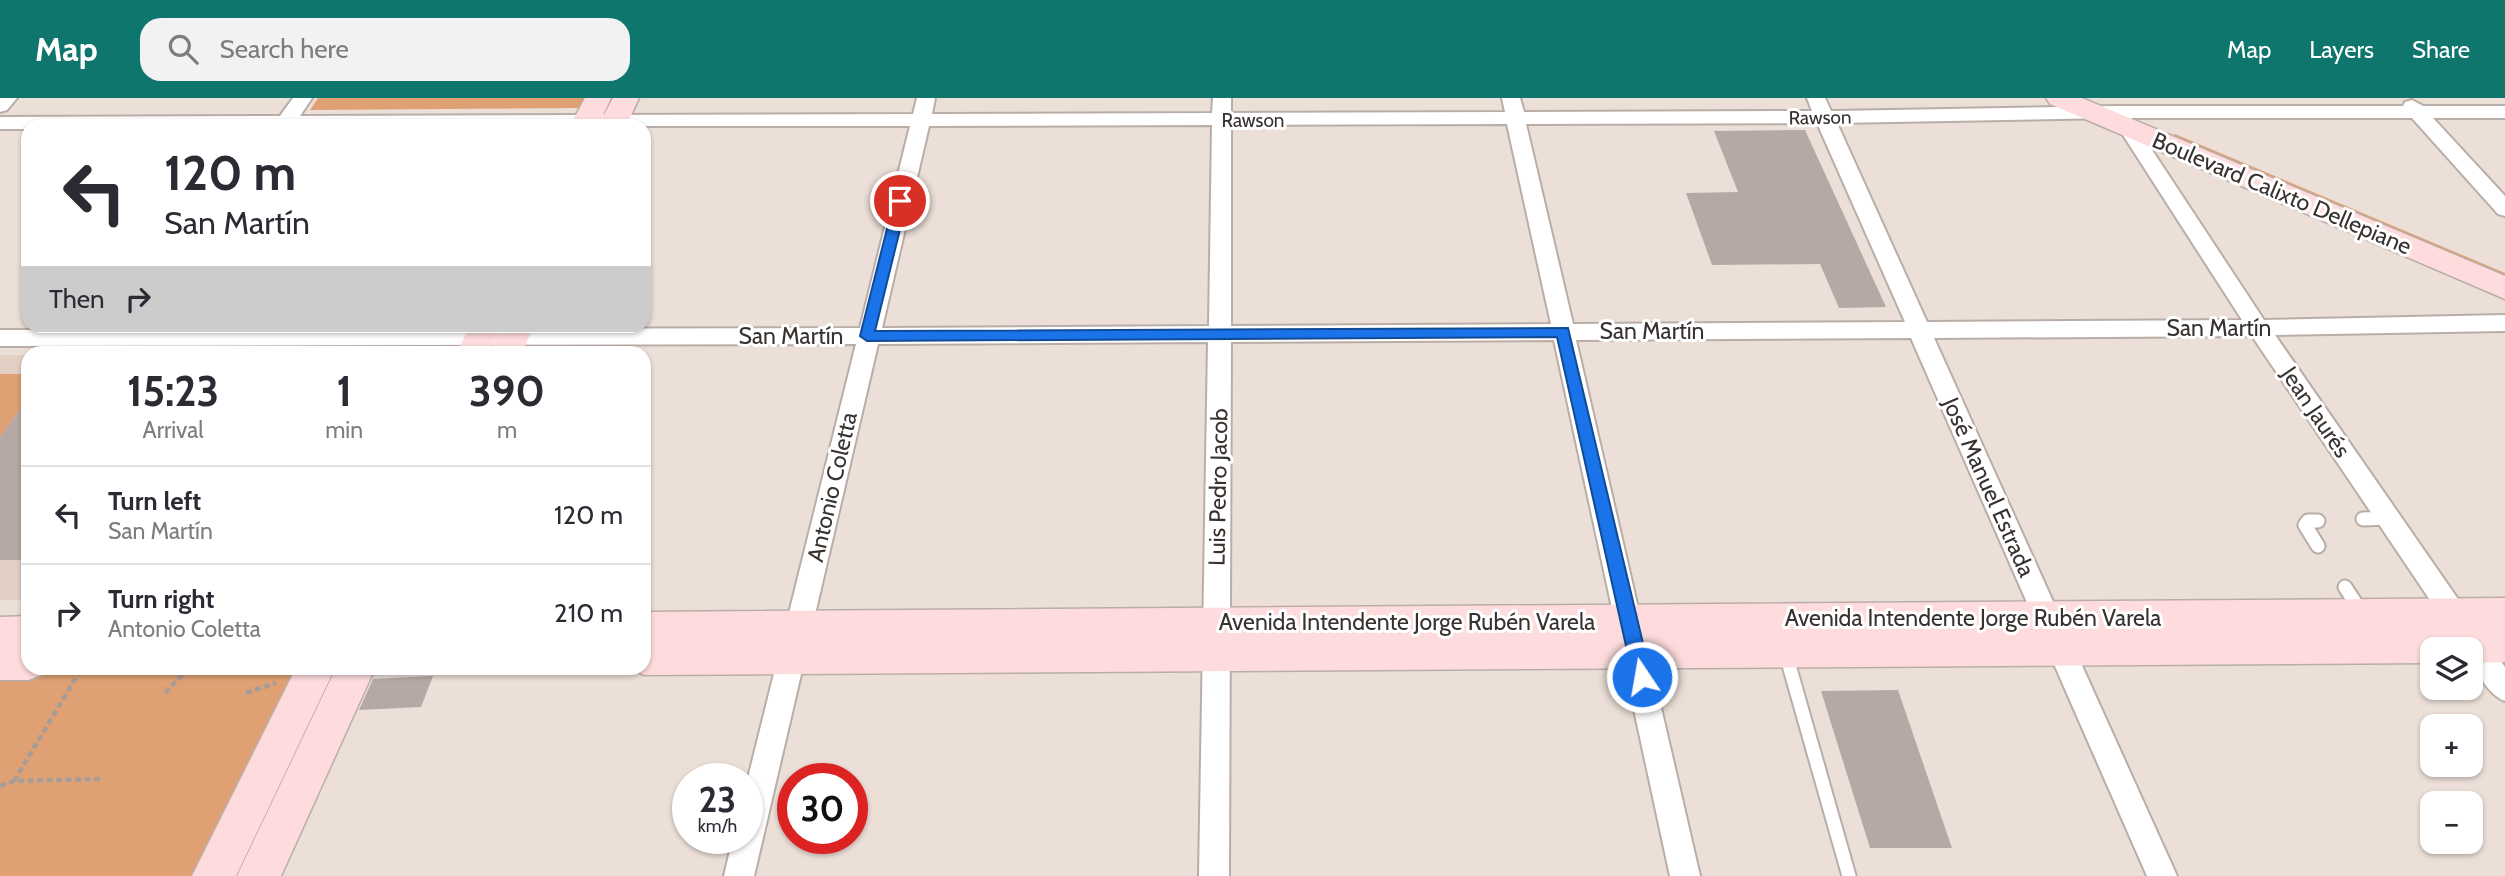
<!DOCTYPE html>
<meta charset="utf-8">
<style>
body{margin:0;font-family:Cabin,sans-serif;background:#f2f2f3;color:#2b2b33;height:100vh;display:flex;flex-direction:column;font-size:26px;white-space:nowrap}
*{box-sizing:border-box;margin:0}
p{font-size:23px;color:#7c7c81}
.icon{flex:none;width:38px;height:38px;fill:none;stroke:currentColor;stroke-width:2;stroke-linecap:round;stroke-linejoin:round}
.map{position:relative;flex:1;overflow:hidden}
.drawer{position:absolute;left:21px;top:248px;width:630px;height:329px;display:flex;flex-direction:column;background:#fff;border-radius:21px;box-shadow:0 2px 5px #0004}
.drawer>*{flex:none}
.banner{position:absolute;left:21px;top:21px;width:630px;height:214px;border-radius:21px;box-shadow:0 2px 5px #0004;background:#fff;color:#2b2b33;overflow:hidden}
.fabs{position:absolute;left:2420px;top:539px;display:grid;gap:14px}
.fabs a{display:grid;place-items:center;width:63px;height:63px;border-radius:14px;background:#fff;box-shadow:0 2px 5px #0004;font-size:35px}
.speed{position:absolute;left:672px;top:665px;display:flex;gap:14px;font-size:35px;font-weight:700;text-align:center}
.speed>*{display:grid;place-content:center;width:91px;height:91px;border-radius:50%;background:#fff;box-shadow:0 2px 5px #0004;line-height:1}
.speed small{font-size:18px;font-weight:400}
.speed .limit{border:10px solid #d22;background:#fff;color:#111}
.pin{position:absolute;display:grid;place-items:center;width:60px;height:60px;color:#fff;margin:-30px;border:4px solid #fff;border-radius:50%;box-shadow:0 2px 7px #0007}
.me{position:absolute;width:77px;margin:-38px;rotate:348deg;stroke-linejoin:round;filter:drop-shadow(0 0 5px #0008)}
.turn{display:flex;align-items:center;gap:24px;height:147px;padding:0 28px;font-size:32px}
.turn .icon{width:91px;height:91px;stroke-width:2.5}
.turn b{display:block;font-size:49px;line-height:60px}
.then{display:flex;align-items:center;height:66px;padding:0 28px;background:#0003;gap:14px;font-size:26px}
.eta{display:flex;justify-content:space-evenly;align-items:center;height:119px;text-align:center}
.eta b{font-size:42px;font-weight:800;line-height:49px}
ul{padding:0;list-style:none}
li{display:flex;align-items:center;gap:21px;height:98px;padding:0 28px;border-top:2px solid #e1e1e2}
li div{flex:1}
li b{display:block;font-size:26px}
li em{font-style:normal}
header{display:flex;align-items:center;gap:42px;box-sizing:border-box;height:98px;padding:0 35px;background:#0f766e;color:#fff}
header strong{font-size:33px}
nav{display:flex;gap:38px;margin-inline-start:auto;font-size:24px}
.search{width:490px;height:63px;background:#f2f2f3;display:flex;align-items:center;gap:18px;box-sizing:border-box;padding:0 24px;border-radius:21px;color:#7c7c81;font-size:26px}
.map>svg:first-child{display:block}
</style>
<header>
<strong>Map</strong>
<div class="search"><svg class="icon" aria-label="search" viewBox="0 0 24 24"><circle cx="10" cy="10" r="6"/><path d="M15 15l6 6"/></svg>Search here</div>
<nav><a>Map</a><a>Layers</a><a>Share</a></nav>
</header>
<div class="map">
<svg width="2505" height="778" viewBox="0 0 2505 778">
<rect width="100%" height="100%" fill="#ebdfd7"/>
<path fill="#e3d0c4" d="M0,257H28V502H0Z"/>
<path fill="#dfa174" d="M318,0H586L581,10L310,12Z
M2175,36L2505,175V184L2170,43Z
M0,276H28V301L0,339Z
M281,572L293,578L203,778H0V574Z"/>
<path fill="#b6a9a5" d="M1805,32L1886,209L1839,210L1820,166L1712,167L1686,95L1738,94L1714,33Z
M28,301V462H0V339Z
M433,578L421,609L359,612L373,581Z
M1898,592L1952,750H1870L1821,593Z"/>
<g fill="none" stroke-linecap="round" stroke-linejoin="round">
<g stroke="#b9aea7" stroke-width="17">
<path id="service" d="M2363,421L2388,420
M2318,423H2308L2305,427L2318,448
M2345,489L2362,515
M1785,553L1849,778"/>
</g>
<g stroke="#b9aea7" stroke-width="4">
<path id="minor" d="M0,0H17L7,12L0,14Z
M293,0H312L300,18L913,16L917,0H935L932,16L1212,15L1213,0H1231V15L1505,14L1502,0H1520L1524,14L1812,13L1807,0H1825L1831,13L2117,8H2403L2405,4L2412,2L2423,8H2505V20H2433L2505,98V118L2498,116L2412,20H2131L2264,222L2505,217V233L2275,237L2505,569V603C2488,597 2471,569 2471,551H2463L2252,238L1934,240L2177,778H2147L1911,240L1576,242L1700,778H1670L1554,242L1231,244L1229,778H1199L1208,244L878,246L754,778H724L733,740H747V684L856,246L0,248V232L860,230L910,28H28V31H0V19L280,18ZM2112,20L2242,222L1927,224L1837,25ZM1817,25L1905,224L1573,226L1526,26ZM1507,26L1551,226L1231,228V27ZM1212,27L1209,228L882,230L929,28Z"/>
</g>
<g stroke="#b9aea7" stroke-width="3">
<path id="secondary" d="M585,0H611L598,28H570Z
M613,0H639L626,28H598Z
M2046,0H2082L2505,178V201L2050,6Z
M470,228H502L488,256H456Z
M502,228H534L521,256H489Z
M2505,500V564L2471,565V551H2432V565L644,577L630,570H644V514Z
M28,518V570H45L42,577L28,582H0V519Z
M296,570H335L236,778H192Z
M336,570H375L281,778H237Z"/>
</g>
<path stroke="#a79d97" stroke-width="4.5" stroke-dasharray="6 3.5" stroke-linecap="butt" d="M56,574L281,572
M165,595L186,573
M246,595L276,585
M14,683L80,573
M0,688L14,683L100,681"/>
<use href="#service" stroke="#fff" stroke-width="13"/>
<use href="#minor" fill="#fff" fill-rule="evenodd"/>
<use href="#secondary" fill="#fedcdd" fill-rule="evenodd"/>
</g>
<path fill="#1a73e8" stroke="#114b97" stroke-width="2" d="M900,99L907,103L875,233L1568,230L1651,579L1648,584L1642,586L1636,584L1633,579L1557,239L867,243L860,238L894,103Z"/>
<g text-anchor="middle" stroke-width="6" stroke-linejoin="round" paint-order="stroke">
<g font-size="19" fill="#37322f" stroke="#fff">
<text transform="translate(1820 19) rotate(-1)" y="7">Rawson</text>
<text x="1253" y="29">Rawson</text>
</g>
<g font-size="23" fill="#37322f" stroke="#fff">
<text transform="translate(2282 95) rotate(23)" y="8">Boulevard Calixto Dellepiane</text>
<text x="2219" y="238">San Martín</text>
<text x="1652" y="241">San Martín</text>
<text x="791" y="246">San Martín</text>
<text transform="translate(2316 314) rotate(56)" y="8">Jean Jaurés</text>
<text transform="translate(832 389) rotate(-77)" y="8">Antonio Coletta</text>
<text transform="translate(1218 389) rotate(-89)" y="8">Luis Pedro Jacob</text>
<text transform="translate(1989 389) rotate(66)" y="8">José Manuel Estrada</text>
<text x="1973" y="528">Avenida Intendente Jorge Rubén Varela</text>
<text x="1407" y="532">Avenida Intendente Jorge Rubén Varela</text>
</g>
</g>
</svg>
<div class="fabs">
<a><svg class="icon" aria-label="layers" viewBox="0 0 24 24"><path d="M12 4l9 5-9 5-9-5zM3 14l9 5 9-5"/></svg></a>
<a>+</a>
<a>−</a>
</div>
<div class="speed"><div>23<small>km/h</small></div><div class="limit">30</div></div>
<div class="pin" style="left:900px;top:103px;background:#d93025"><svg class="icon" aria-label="arrive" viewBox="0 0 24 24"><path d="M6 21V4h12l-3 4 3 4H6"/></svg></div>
<svg class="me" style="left:1642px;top:579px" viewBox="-20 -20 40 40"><circle r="17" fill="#1a73e8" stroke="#fff" stroke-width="3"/><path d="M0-11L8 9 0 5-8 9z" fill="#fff"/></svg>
<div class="banner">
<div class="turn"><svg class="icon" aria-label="left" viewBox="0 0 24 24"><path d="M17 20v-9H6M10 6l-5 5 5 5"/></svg><div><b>120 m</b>San Martín</div></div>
<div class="then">Then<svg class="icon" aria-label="right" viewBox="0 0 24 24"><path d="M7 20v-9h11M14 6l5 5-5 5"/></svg></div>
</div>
<section class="drawer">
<div class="eta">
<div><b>15:23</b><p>Arrival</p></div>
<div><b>1</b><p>min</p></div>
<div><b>390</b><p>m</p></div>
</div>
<ul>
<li><svg class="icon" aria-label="left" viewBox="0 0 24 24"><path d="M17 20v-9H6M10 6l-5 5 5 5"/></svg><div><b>Turn left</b><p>San Martín</p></div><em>120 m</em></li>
<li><svg class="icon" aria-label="right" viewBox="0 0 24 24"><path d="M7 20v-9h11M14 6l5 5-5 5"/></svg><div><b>Turn right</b><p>Antonio Coletta</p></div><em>210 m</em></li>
</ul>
</section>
</div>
